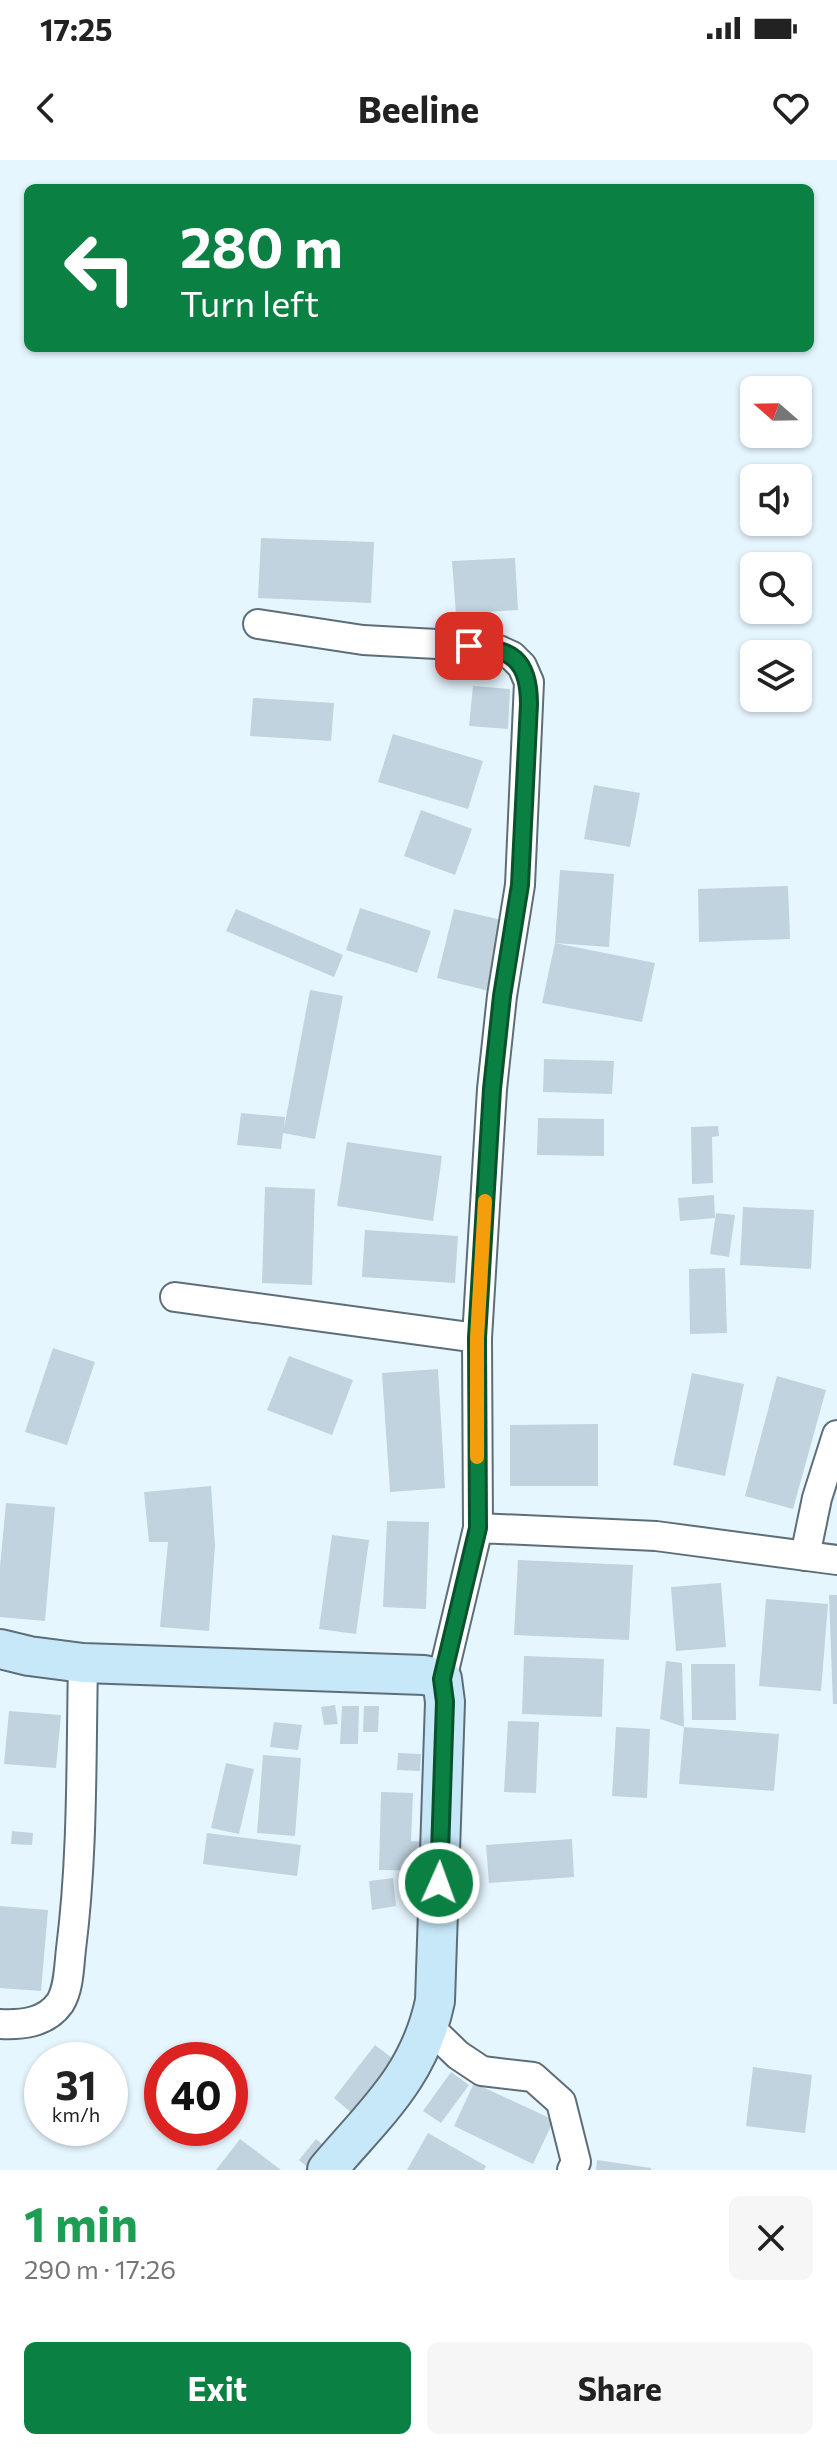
<!DOCTYPE html>
<meta charset="utf-8">
<style>
body{margin:0;font-family:Commissioner,sans-serif;background:#f6f6f6;color:#222;height:100vh;display:flex;flex-direction:column;font-size:30px;white-space:nowrap}
*{box-sizing:border-box;margin:0}
p{font-size:26px;color:#767676}
.icon{flex:none;width:44px;height:44px;fill:none;stroke:currentColor;stroke-width:2;stroke-linecap:round;stroke-linejoin:round}
.map{position:relative;height:2010px;overflow:hidden}
.drawer{display:flex;flex-direction:column;background:#fff;flex:1}
.drawer>*{flex:none}
.banner{position:absolute;left:24px;top:24px;width:790px;height:168px;border-radius:12px;box-shadow:0 2px 6px #0004;background:#0b8043;color:#fff;overflow:hidden}
.needle{width:52px;rotate:290deg}
.fabs{position:absolute;left:740px;top:216px;display:grid;gap:16px}
.fabs a{display:grid;place-items:center;width:72px;height:72px;border-radius:12px;background:#fff;box-shadow:0 2px 6px #0004;font-size:40px}
.speed{position:absolute;left:24px;top:1882px;display:flex;gap:16px;font-size:40px;font-weight:700;text-align:center}
.speed>*{display:grid;place-content:center;width:104px;height:104px;border-radius:50%;background:#fff;box-shadow:0 2px 6px #0004;line-height:1}
.speed small{font-size:20px;font-weight:400}
.speed .limit{border:12px solid #d22;background:#fff;color:#111}
.pin{position:absolute;display:grid;place-items:center;width:68px;height:68px;color:#fff;margin:-34px;border-radius:16px;box-shadow:0 4px 12px #0006}
.me{position:absolute;width:88px;margin:-44px;rotate:2deg;stroke-linejoin:round;filter:drop-shadow(0 0 6px #0008)}
.turn{display:flex;align-items:center;gap:28px;height:168px;padding:0 24px;font-size:36px}
.turn .icon{width:104px;height:104px;stroke-width:2.5}
.turn b{display:block;font-size:56px;line-height:68px}
.round{display:grid;place-items:center;flex:none;width:84px;height:84px;border-radius:12px;background:#f6f6f6}
.headline{display:flex;align-items:center;justify-content:space-between;height:136px;padding:0 24px}
h1{font-size:48px;font-weight:700;line-height:60px;color:#1e9e55}
.action{display:flex;gap:16px;margin-top:auto;padding:16px 24px}
.action a{flex:1;height:92px;border-radius:12px;background:#0b8043;color:#fff;font-size:32px;font-weight:700;line-height:92px;text-align:center}
.action a+a{background:#f6f6f6;color:#222}
.status{display:flex;justify-content:space-between;align-items:center;height:56px;padding:0 40px;background:#fff;direction:ltr}
.status svg{height:22px;fill:currentColor}
header{display:flex;justify-content:space-between;align-items:center;height:104px;padding:0 24px;background:#fff;font-size:36px;font-weight:700}
.map>svg:first-child{display:block}
</style>
<div class="status"><b>17:25</b><svg viewBox="0 0 49 12"><path d="M0 12V9h3v3zM5 12V6h3v6zM10 12V3h3v9zM15 12V0h3v12zM26 1h20v11H26zM47 4h2v5h-2z"/></svg></div>
<header><svg class="icon" aria-label="back" viewBox="0 0 24 24"><path d="M15 5l-7 7 7 7"/></svg>Beeline<svg class="icon" aria-label="heart" viewBox="0 0 24 24"><path d="M12 20l-8-8c-3-5 5-10 8-4 3-6 11-1 8 4z"/></svg></header>
<div class="map">
<svg width="837" height="2010" viewBox="0 0 837 2010">
<rect width="100%" height="100%" fill="#e6f6ff"/>
<path fill="#c1d3df" d="M261,378L374,382L371,443L258,438Z
M515,398L518,450L456,454L452,401Z
M473,526L510,529L508,569L469,566Z
M253,538L334,543L331,581L250,576Z
M393,574L483,601L468,649L378,622Z
M594,625L640,633L630,687L584,679Z
M421,650L472,669L455,715L404,696Z
M560,710L614,714L609,787L555,783L655,803L642,862L542,843L555,783Z
M788,726L790,779L699,782L698,729Z
M360,748L431,771L417,813L346,790Z
M236,749L343,795L334,817L226,771Z
M454,749L506,761L489,831L437,818Z
M310,830L343,836L315,979L283,973L281,989L237,985L241,953L285,957L284,968Z
M544,899L614,901L612,934L543,932Z
M538,958L604,959V996L537,995Z
M718,966L719,976L712,977L713,1023L692,1024L691,967Z
M347,982L442,996L433,1061L337,1046Z
M265,1027L315,1029L312,1125L262,1123Z
M714,1035L715,1058L680,1061L678,1038Z
M743,1047L814,1050L811,1109L740,1105Z
M716,1053L735,1055L729,1097L710,1094Z
M365,1070L458,1076L455,1123L362,1117Z
M725,1108L727,1173L690,1174L689,1109Z
M53,1188L95,1202L67,1285L25,1272Z
M289,1196L353,1220L332,1275L267,1250Z
M438,1209L445,1328L390,1332L382,1213Z
M692,1213L744,1224L725,1316L673,1305Z
M777,1216L826,1230L793,1349L745,1336Z
M598,1264V1326H510V1265Z
M211,1326L215,1385L209,1471L160,1467L168,1382H149L144,1332Z
M6,1343L55,1347L45,1461L0,1457V1407Z
M387,1361L429,1362L426,1449L383,1447Z
M332,1375L369,1380L356,1474L319,1469Z
M518,1400L633,1405L629,1480L514,1475Z
M721,1423L726,1487L676,1491L671,1427Z
M829,1435H837V1544H833Z
M766,1439L828,1444L821,1531L759,1526Z
M524,1496L604,1499L602,1557L522,1554Z
M666,1501L682,1503L684,1567L660,1559Z
M691,1504H735L736,1560H692Z
M335,1545L338,1564L324,1565L321,1547Z
M342,1546H359L358,1584H340Z
M364,1546H379L378,1572H363Z
M9,1551L61,1555L56,1608L4,1604Z
M508,1561L539,1562L536,1633L504,1632Z
M274,1562L302,1565L298,1590L270,1587Z
M616,1567L650,1569L647,1638L612,1636Z
M684,1567L779,1574L774,1631L679,1624Z
M398,1593L421,1594L420,1611L397,1610Z
M263,1595L301,1598L295,1676L257,1673Z
M226,1603L254,1609L239,1674L211,1668Z
M381,1632L413,1633L411,1681L432,1682L431,1711L379,1710Z
M12,1671L33,1673L32,1685L11,1684Z
M207,1673L301,1685L297,1716L203,1704Z
M572,1679L574,1717L489,1723L486,1685Z
M393,1718L396,1746L372,1750L369,1721Z
M0,1746L48,1750L41,1831L0,1828Z
M375,1885L396,1901L354,1955L334,1938Z
M753,1907L812,1915L805,1973L746,1966Z
M451,1912L469,1925L441,1963L423,1951Z
M474,1923L554,1960L533,2004L454,1966Z
M428,1973L486,2006L484,2010H407Z
M240,1979L281,2010H216Z
M316,1979L334,1994L311,2010L299,2000Z
M597,2000L651,2008V2010H596Z"/>
<g fill="none" stroke-linecap="round" stroke-linejoin="round">
<g stroke="#5d6e78" stroke-width="32">
<path id="street" d="M258,464L363,480L492,487L512,496L522,506L529,522L520,725L502,836L492,929L477,1178L478,1368L442,1519
M175,1137L477,1178
M478,1368L656,1376L837,1400
M805,1396L817,1338L837,1275
M0,1864C22,1865 46,1863 60,1843C69,1829 69,1806 71,1789C83,1695 81,1598 83,1503
M430,1868L458,1895L482,1911L533,1917L561,1942L576,2002L572,2010"/>
</g>
<g stroke="#5d6e78" stroke-width="42">
<path id="secondary" d="M0,1489L29,1496L83,1503L424,1515L442,1519L445,1542L435,1841C419,1917 375,1953 327,2010"/>
</g>
<use href="#street" stroke="#fff" stroke-width="28"/>
<use href="#secondary" stroke="#c6e8f9" stroke-width="38"/>
</g>
<g fill="none" stroke-linecap="round" stroke-linejoin="round">
<g stroke="#07532c" stroke-width="20">
<path id="route" d="M439,1723L445,1542L442,1519L478,1368L477,1178L492,929L502,836L520,725L529,544C529,500 512,488 469,486"/>
</g>
<use href="#route" stroke="#0b8043" stroke-width="14"/>
<path stroke="#f59e0b" stroke-width="14" d="M477,1297V1178L485,1041"/>
</g>
</svg>
<div class="fabs">
<a><svg class="needle" viewBox="-14 -14 28 28"><path d="M0-13l5 13h-10z" fill="#e53935"/><path d="M0 13l5-13h-10z" fill="#767676"/></svg></a>
<a><svg class="icon" aria-label="sound" viewBox="0 0 24 24"><path d="M4 9h4l5-4v14l-5-4H4zM17 9q2 3 0 6"/></svg></a>
<a><svg class="icon" aria-label="search" viewBox="0 0 24 24"><circle cx="10" cy="10" r="6"/><path d="M15 15l6 6"/></svg></a>
<a><svg class="icon" aria-label="layers" viewBox="0 0 24 24"><path d="M12 4l9 5-9 5-9-5zM3 14l9 5 9-5"/></svg></a>
</div>
<div class="speed"><div>31<small>km/h</small></div><div class="limit">40</div></div>
<div class="pin" style="left:469px;top:486px;background:#d93025"><svg class="icon" aria-label="arrive" viewBox="0 0 24 24"><path d="M6 21V4h12l-3 4 3 4H6"/></svg></div>
<svg class="me" style="left:439px;top:1723px" viewBox="-20 -20 40 40"><circle r="17" fill="#0b8043" stroke="#fff" stroke-width="3"/><path d="M0-11L8 9 0 5-8 9z" fill="#fff"/></svg>
<div class="banner">
<div class="turn"><svg class="icon" aria-label="left" viewBox="0 0 24 24"><path d="M17 20v-9H6M10 6l-5 5 5 5"/></svg><div><b>280 m</b>Turn left</div></div>
</div>
</div>
<section class="drawer">
<div class="headline"><div><h1>1 min</h1><p>290 m · 17:26</p></div><a class="round"><svg class="icon" aria-label="close" viewBox="0 0 24 24"><path d="M6 6l12 12M18 6L6 18"/></svg></a></div>
<div class="action"><a>Exit</a><a>Share</a></div>
</section>
